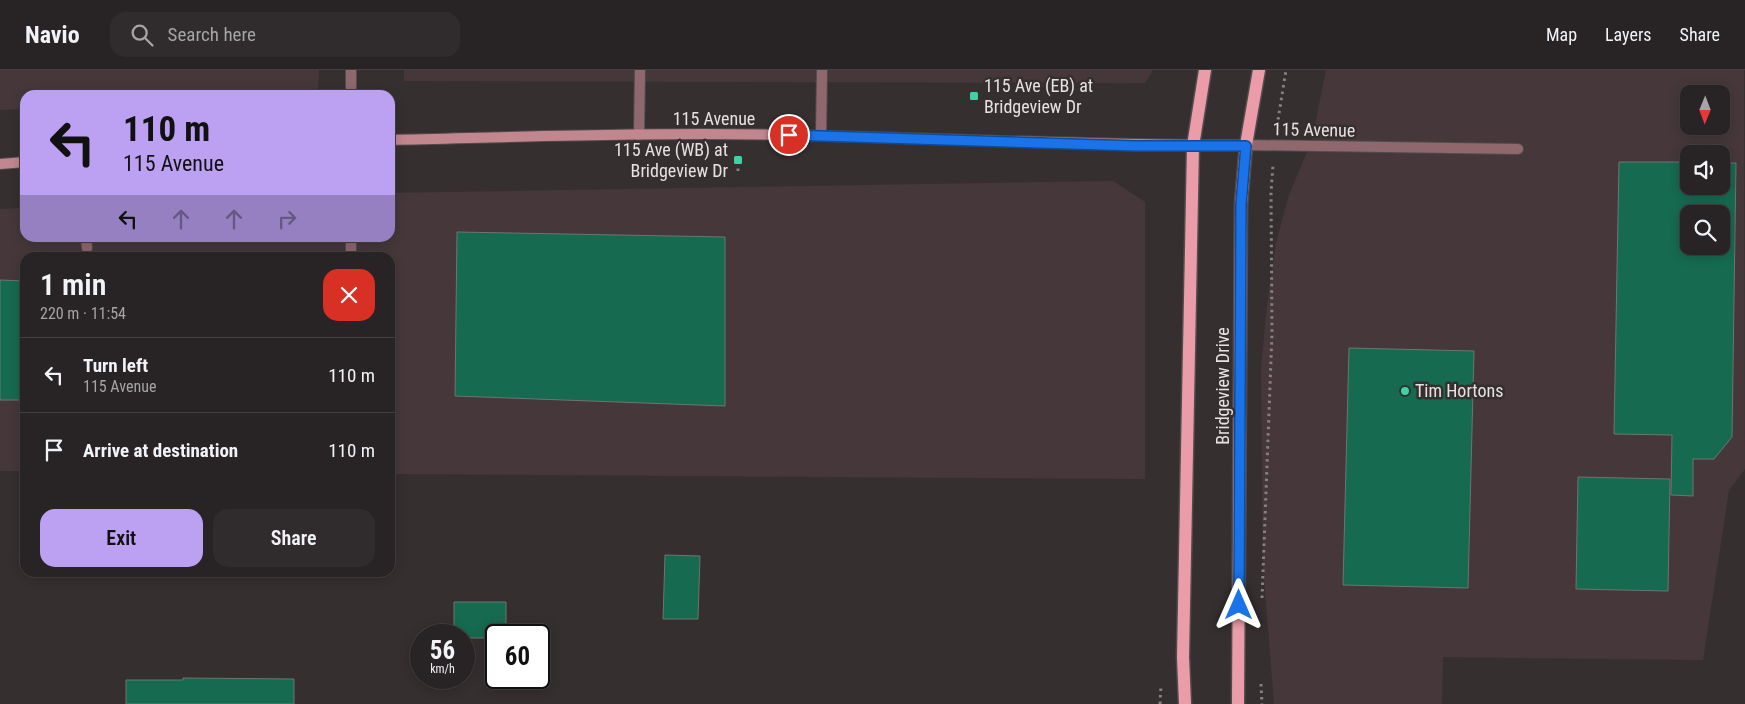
<!DOCTYPE html>
<meta charset="utf-8">
<style>
body{margin:0;font-family:"Roboto Condensed",sans-serif;background:#302b2c;color:#f1f3f6;height:100vh;display:flex;flex-direction:column;font-size:19px;white-space:nowrap}
*{box-sizing:border-box;margin:0}
p{font-size:16px;color:#a5a4a6}
.icon{flex:none;width:28px;height:28px;fill:none;stroke:currentColor;stroke-width:2;stroke-linecap:round;stroke-linejoin:round}
.map{position:relative;flex:1;overflow:hidden}
.panel{position:absolute;left:20px;top:182px;width:375px;height:325px;display:flex;flex-direction:column;background:#282324;border-radius:15px;box-shadow:0 2px 12px #0003,0 0 0 1px #444041}
.panel>*{flex:none}
.hud{position:absolute;left:20px;top:20px;width:375px;height:152px;border-radius:15px;box-shadow:0 2px 12px #0003,0 0 0 1px #444041;background:#bca0f2;color:#111;overflow:hidden}
.needle{width:32px;rotate:181deg}
.fabs{position:absolute;left:1680px;top:15px;display:grid;gap:10px}
.fabs a{display:grid;place-items:center;width:50px;height:50px;border-radius:10px;background:#282324;box-shadow:0 2px 12px #0003,0 0 0 1px #444041;font-size:25px}
.speed{position:absolute;left:410px;top:554px;display:flex;gap:10px;font-size:25px;font-weight:700;text-align:center}
.speed>*{display:grid;place-content:center;width:65px;height:65px;border-radius:50%;background:#282324;box-shadow:0 2px 12px #0003,0 0 0 1px #444041;line-height:1}
.speed small{font-size:12px;font-weight:400}
.speed .limit{border:2px solid #111;border-radius:8px;background:#fff;color:#111}
.pin{position:absolute;display:grid;place-items:center;width:42px;height:42px;color:#fff;margin:-21px;border:2px solid #fff;border-radius:50%;box-shadow:0 1px 5px #0007}
.me{position:absolute;width:55px;margin:-28px;rotate:0deg;stroke-linejoin:round;filter:drop-shadow(0 0 4px #0008)}
.turn{display:flex;align-items:center;gap:18px;height:105px;padding:0 20px;font-size:22px}
.turn .icon{width:65px;height:65px;stroke-width:2.5}
.turn b{display:block;font-size:35px;line-height:42px}
.lanes{display:flex;align-items:center;height:48px;padding:0 20px;background:#0003;justify-content:center;gap:25px;direction:ltr}
.lanes .off{opacity:.35}
.round{display:grid;place-items:center;flex:none;width:52px;height:52px;border-radius:15px;background:#302b2c}
.overview{display:flex;align-items:center;justify-content:space-between;height:85px;padding:0 20px}
h1{font-size:30px;font-weight:600;line-height:38px}
.primary-button{display:flex;gap:10px;margin-top:auto;padding:10px 20px}
.primary-button a{flex:1;height:58px;border-radius:15px;background:#bca0f2;color:#111;font-size:20px;font-weight:600;line-height:58px;text-align:center}
.primary-button a+a{background:#302b2c;color:#f1f3f6}
ul{padding:0;list-style:none}
li{display:flex;align-items:center;gap:15px;height:75px;padding:0 20px;border-top:1px solid #444041}
li div{flex:1}
li b{display:block;font-size:19px}
li em{font-style:normal}
header{display:flex;align-items:center;gap:30px;box-sizing:border-box;height:70px;padding:0 25px;background:#282324;border-bottom:1px solid #444041}
header strong{font-size:24px}
nav{display:flex;gap:28px;margin-inline-start:auto;font-size:18px}
.search{width:350px;height:45px;background:#302b2c;display:flex;align-items:center;gap:12px;box-sizing:border-box;padding:0 18px;border-radius:15px;color:#a5a4a6;font-size:19px}
.map>svg:first-child{display:block}
</style>
<header>
<strong>Navio</strong>
<div class="search"><svg class="icon" aria-label="search" viewBox="0 0 24 24"><circle cx="10" cy="10" r="6"/><path d="M15 15l6 6"/></svg>Search here</div>
<nav><a>Map</a><a>Layers</a><a>Share</a></nav>
</header>
<div class="map">
<svg width="1745" height="634" viewBox="0 0 1745 634">
<rect width="100%" height="100%" fill="#362f30"/>
<path fill="#46383a" fill-rule="evenodd" d="M0,0H319L318,23L25,25V39L0,40Z
M404,0H1153L1145,13L404,11Z
M1326,0H1744L1745,399L1729,420L1703,590L1443,587L1442,634H1274L1263,495L1261,299L1267,236L1276,173L1289,125L1312,70ZM1689,24H1721V56H1689ZM1689,84H1721V116H1689ZM1689,144H1721V176H1689Z
M1113,111L1145,132V409L390,404V188H25V401H0V139L25,138V168H390V123Z"/>
<path fill="#166a50" stroke="#6d7571" fill-rule="evenodd" d="M1619,92H1689V116H1721V93H1736L1732,367L1714,389H1693V426L1671,425L1672,365L1614,364ZM1689,144H1721V176H1689Z
M457,162L725,167V336L455,326Z
M0,210L25,211V330H0Z
M1349,278L1474,281L1468,518L1343,515Z
M1578,407L1670,409L1668,521L1576,519Z
M665,485L700,486L698,549H663Z
M454,532H506V565H496V568H464V565H454Z
M183,608L294,609V634H126V610H183Z"/>
<g fill="none" stroke-linecap="round" stroke-linejoin="round">
<g stroke="#524c4c" stroke-width="12">
<path id="lane" d="M639,65L640,0
M821,66L822,0
M86,168L87,178"/>
</g>
<g stroke="#524c4c" stroke-width="12">
<path id="street" d="M351,25V0
M1246,75L1518,79
M351,188V168"/>
</g>
<g stroke="#524c4c" stroke-width="12">
<path id="secondary" d="M390,70C523,67 657,62 790,65C942,68 1094,76 1246,75
M0,94L25,92"/>
</g>
<g stroke="#524c4c" stroke-width="15">
<path id="primary" d="M1185,634L1183,587L1193,76L1205,0
M1238,634L1241,134L1246,75L1259,0"/>
</g>
<path stroke="#868181" stroke-width="3" stroke-dasharray="2.5 4" stroke-linecap="butt" d="M1277,56L1286,0
M738,101V90
M1262,528L1272,263L1271,122L1273,95
M1261,614L1262,634
M1160,634L1161,615"/>
<use href="#lane" stroke="#8e686d" stroke-width="10"/>
<use href="#street" stroke="#8e686d" stroke-width="10"/>
<use href="#secondary" stroke="#c2868f" stroke-width="10"/>
<use href="#primary" stroke="#ea9ca8" stroke-width="12"/>
</g>
<g fill="none" stroke-linecap="round" stroke-linejoin="round">
<g stroke="#114b97" stroke-width="12">
<path id="route" d="M789,65L1137,76H1246L1241,134L1239,535"/>
</g>
<use href="#route" stroke="#1a73e8" stroke-width="9"/>
</g>
<g fill="#3cd4a4" stroke="#362f30" stroke-width="2">
<rect x="969" y="21" width="10" height="10" rx="2.5"/>
<rect x="733" y="85" width="10" height="10" rx="2.5"/>
<circle cx="1405" cy="321" r="5"/>
</g>
<g text-anchor="middle" stroke-width="5" stroke-linejoin="round" paint-order="stroke">
<g font-size="18" fill="#e6e2e2" stroke="#362f30" text-anchor="start">
<text x="984" y="22">115 Ave (EB) at<tspan x="984" dy="21">Bridgeview Dr</tspan></text>
<text x="728" y="86" text-anchor="end">115 Ave (WB) at<tspan x="728" dy="21">Bridgeview Dr</tspan></text>
<text x="1415" y="327">Tim Hortons</text>
</g>
<g font-size="18" fill="#e6e2e2" stroke="#362f30">
<text x="714" y="55">115 Avenue</text>
<text transform="translate(1314 60) rotate(1)" y="6">115 Avenue</text>
<text transform="translate(1223 316) rotate(-90)" y="6">Bridgeview Drive</text>
</g>
</g>
</svg>
<div class="fabs">
<a><svg class="needle" viewBox="-14 -14 28 28"><path d="M0-13l5 13h-10z" fill="#e53935"/><path d="M0 13l5-13h-10z" fill="#a5a4a6"/></svg></a>
<a><svg class="icon" aria-label="sound" viewBox="0 0 24 24"><path d="M4 9h4l5-4v14l-5-4H4zM17 9q2 3 0 6"/></svg></a>
<a><svg class="icon" aria-label="search" viewBox="0 0 24 24"><circle cx="10" cy="10" r="6"/><path d="M15 15l6 6"/></svg></a>
</div>
<div class="speed"><div>56<small>km/h</small></div><div class="limit">60</div></div>
<div class="pin" style="left:789px;top:65px;background:#d93025"><svg class="icon" aria-label="arrive" viewBox="0 0 24 24"><path d="M6 21V4h12l-3 4 3 4H6"/></svg></div>
<svg class="me" style="left:1239px;top:535px" viewBox="-20 -20 40 40"><path d="M0-17L14 15 0 8-14 15z" fill="#1a73e8" stroke="#fff" stroke-width="4"/></svg>
<div class="hud">
<div class="turn"><svg class="icon" aria-label="left" viewBox="0 0 24 24"><path d="M17 20v-9H6M10 6l-5 5 5 5"/></svg><div><b>110 m</b>115 Avenue</div></div>
<div class="lanes"><svg class="icon" aria-label="left" viewBox="0 0 24 24"><path d="M17 20v-9H6M10 6l-5 5 5 5"/></svg><svg class="icon off" aria-label="ahead" viewBox="0 0 24 24"><path d="M12 20V5M6 11l6-6 6 6"/></svg><svg class="icon off" aria-label="ahead" viewBox="0 0 24 24"><path d="M12 20V5M6 11l6-6 6 6"/></svg><svg class="icon off" aria-label="right" viewBox="0 0 24 24"><path d="M7 20v-9h11M14 6l5 5-5 5"/></svg></div>
</div>
<section class="panel">
<div class="overview"><div><h1>1 min</h1><p>220 m · 11:54</p></div><a class="round" style="background:#d93025;color:#fff"><svg class="icon" aria-label="close" viewBox="0 0 24 24"><path d="M6 6l12 12M18 6L6 18"/></svg></a></div>
<ul>
<li><svg class="icon" aria-label="left" viewBox="0 0 24 24"><path d="M17 20v-9H6M10 6l-5 5 5 5"/></svg><div><b>Turn left</b><p>115 Avenue</p></div><em>110 m</em></li>
<li><svg class="icon" aria-label="arrive" viewBox="0 0 24 24"><path d="M6 21V4h12l-3 4 3 4H6"/></svg><div><b>Arrive at destination</b></div><em>110 m</em></li>
</ul>
<div class="primary-button"><a>Exit</a><a>Share</a></div>
</section>
</div>
